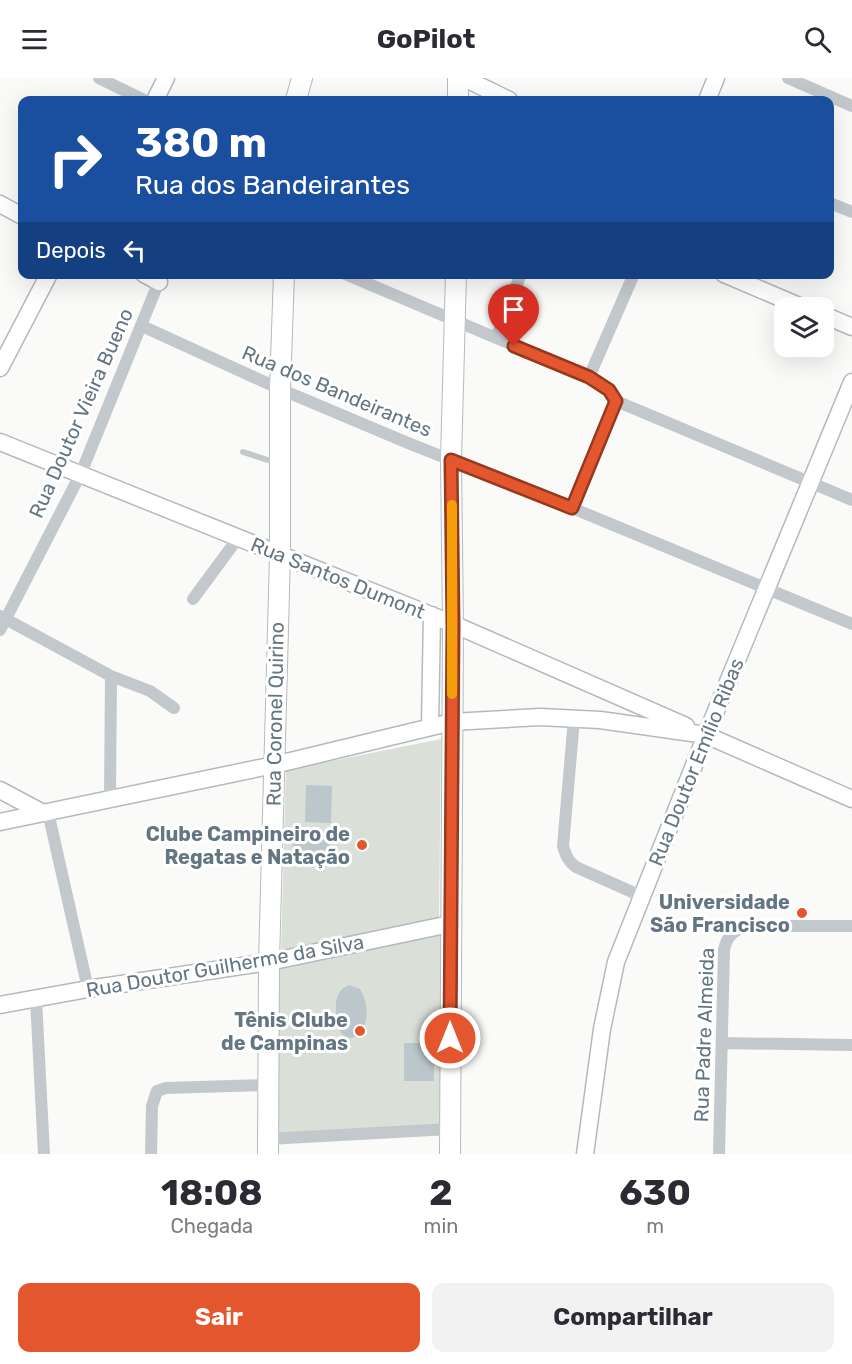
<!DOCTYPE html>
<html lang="pt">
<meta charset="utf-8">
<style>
body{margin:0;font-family:Rubik,sans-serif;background:#f2f2f3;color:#2b2b33;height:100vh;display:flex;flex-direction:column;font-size:22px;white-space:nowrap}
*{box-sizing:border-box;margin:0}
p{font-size:20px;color:#7c7c81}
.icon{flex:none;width:33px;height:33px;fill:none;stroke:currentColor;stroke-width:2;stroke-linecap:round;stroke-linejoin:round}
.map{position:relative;height:1076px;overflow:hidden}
.side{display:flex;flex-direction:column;background:#fff;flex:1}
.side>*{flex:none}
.banner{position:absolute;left:18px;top:18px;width:816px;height:183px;border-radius:12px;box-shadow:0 6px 24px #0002;background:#1a4fa0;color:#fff;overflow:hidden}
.tools{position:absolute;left:774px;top:219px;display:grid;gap:12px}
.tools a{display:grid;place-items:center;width:60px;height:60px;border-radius:12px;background:#fff;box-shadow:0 6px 24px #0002;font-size:30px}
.pin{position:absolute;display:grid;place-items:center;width:51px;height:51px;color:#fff;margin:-62px -26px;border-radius:50% 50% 50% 0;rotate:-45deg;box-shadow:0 0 6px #0007}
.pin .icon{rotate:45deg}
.me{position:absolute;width:66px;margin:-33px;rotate:0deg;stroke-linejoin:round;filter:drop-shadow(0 0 4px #0008)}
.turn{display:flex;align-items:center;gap:21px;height:126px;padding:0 18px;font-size:27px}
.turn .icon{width:78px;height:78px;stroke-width:2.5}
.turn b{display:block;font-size:42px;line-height:51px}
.then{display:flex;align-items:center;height:57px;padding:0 18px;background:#0003;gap:12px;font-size:22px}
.eta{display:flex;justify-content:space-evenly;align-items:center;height:102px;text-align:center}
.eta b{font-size:36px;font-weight:700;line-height:42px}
.action{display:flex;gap:12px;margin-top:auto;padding:12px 18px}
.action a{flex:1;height:69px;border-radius:12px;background:#e4572e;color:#fff;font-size:24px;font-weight:700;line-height:69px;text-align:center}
.action a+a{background:#f2f2f3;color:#2b2b33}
header{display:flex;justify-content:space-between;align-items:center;height:78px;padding:0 18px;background:#fff;font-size:27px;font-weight:700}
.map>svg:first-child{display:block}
</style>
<header><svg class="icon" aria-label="menu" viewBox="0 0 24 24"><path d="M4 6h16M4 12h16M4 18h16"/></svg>GoPilot<svg class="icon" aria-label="search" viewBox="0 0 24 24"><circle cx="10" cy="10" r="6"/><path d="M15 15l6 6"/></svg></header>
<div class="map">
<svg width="852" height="1076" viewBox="0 0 852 1076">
<rect width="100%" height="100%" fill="#fafaf8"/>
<path fill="#dadfd7" d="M441,661L439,842L281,875L286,692Z
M442,856V1046L276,1056L280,890Z"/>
<path fill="#bbc7cb" d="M306,707L332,708L331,745L305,744Z
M312,758L330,763L328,783L310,785L292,780L293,762Z
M349,907L360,911C384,954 335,987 336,929C336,918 339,911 349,907Z
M404,965H434V1003H404Z"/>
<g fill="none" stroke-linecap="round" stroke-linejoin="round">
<g stroke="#b3babf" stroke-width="19">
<path id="secondary" d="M464,0L509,22
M155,22L166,0
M707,22L716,0
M0,126L22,138
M144,196L159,204
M724,196L804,230
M824,237L852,249
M0,290L49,196
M0,364L453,546L686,648
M430,649L432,537
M0,712L43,735
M0,744L274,687L452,644L540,639L600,642L706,657L852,721
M0,927L88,911L269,884L450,846
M585,1076L602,951L616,884L706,657L852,304"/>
</g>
<g stroke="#b5babe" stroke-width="22">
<path id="primary" d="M296,22L302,0
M458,22V0
M268,1076L269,884L280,477V311L284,196
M450,1076L453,546L451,382L456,196"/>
</g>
<path stroke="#c3c8cc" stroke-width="6" d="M243,374L277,385"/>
<path stroke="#c3c8cc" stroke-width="12" d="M99,0L144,22
M788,0L852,28
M830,125L852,134
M345,196L589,299C601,305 608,311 616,323L852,422
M142,248L280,311L408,365L572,430L852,546
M496,260L521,196
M589,299L634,196
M572,430L616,323
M193,521L238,460
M0,538L111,598L150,613L174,630
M0,552L81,395L162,196
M574,641L563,768C566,778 568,783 576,789L641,818
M110,719L111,598
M48,734L88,911
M36,921L44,1076
M722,965L852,967
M268,1061L450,1051
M151,1076L152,1028L157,1013L166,1010L268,1007
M719,1076L724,872C727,857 734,852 748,848H852"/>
<use href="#secondary" stroke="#fff" stroke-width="16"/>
<use href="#primary" stroke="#fff" stroke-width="20"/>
</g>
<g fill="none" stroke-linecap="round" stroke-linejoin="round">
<g stroke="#94391e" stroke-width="15">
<path id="route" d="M450,960L453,546L451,382L572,430L616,323L609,312L589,299L514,268"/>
</g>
<use href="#route" stroke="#e4572e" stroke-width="10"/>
<path stroke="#f59e0b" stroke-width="10" d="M452,427V616"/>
</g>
<g fill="#e4572e" stroke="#fff" stroke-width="2">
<circle cx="362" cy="767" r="6"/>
<circle cx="802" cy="835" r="6"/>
<circle cx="360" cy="953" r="6"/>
</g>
<g text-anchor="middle" stroke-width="6" stroke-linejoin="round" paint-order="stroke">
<g font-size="20" fill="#657683" stroke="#fff">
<text transform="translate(337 313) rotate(23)" y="7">Rua dos Bandeirantes</text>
<text transform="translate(81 335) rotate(-66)" y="7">Rua Doutor Vieira Bueno</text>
<text transform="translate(338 500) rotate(22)" y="7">Rua Santos Dumont</text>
<text transform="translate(275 636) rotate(-89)" y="7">Rua Coronel Quirino</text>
<text transform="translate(696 684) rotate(-68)" y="7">Rua Doutor Emílio Ribas</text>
<text transform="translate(225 888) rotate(-10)" y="7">Rua Doutor Guilherme da Silva</text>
<text transform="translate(704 957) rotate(-88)" y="7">Rua Padre Almeida</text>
</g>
<g font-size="20" font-weight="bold" fill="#657683" stroke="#fff" text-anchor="end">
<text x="350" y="763">Clube Campineiro de<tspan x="350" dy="23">Regatas e Natação</tspan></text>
<text x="790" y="831">Universidade<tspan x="790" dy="23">São Francisco</tspan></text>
<text x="348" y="949">Tênis Clube<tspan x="348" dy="23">de Campinas</tspan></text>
</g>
</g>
</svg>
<div class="tools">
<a><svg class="icon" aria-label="layers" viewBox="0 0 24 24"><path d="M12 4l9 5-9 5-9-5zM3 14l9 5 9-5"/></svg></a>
</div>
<div class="pin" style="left:514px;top:268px;background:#d93025"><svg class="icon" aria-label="arrive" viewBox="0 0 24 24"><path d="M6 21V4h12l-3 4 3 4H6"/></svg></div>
<svg class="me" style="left:450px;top:960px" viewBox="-20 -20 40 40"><circle r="17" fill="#e4572e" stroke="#fff" stroke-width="3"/><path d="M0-11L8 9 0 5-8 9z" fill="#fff"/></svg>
<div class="banner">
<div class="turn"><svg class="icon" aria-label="right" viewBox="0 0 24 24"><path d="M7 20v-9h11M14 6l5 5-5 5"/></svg><div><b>380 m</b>Rua dos Bandeirantes</div></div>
<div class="then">Depois<svg class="icon" aria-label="left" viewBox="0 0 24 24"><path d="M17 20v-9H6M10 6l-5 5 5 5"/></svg></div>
</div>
</div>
<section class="side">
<div class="eta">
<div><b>18:08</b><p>Chegada</p></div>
<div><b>2</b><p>min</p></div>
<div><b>630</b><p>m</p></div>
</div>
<div class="action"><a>Sair</a><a>Compartilhar</a></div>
</section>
